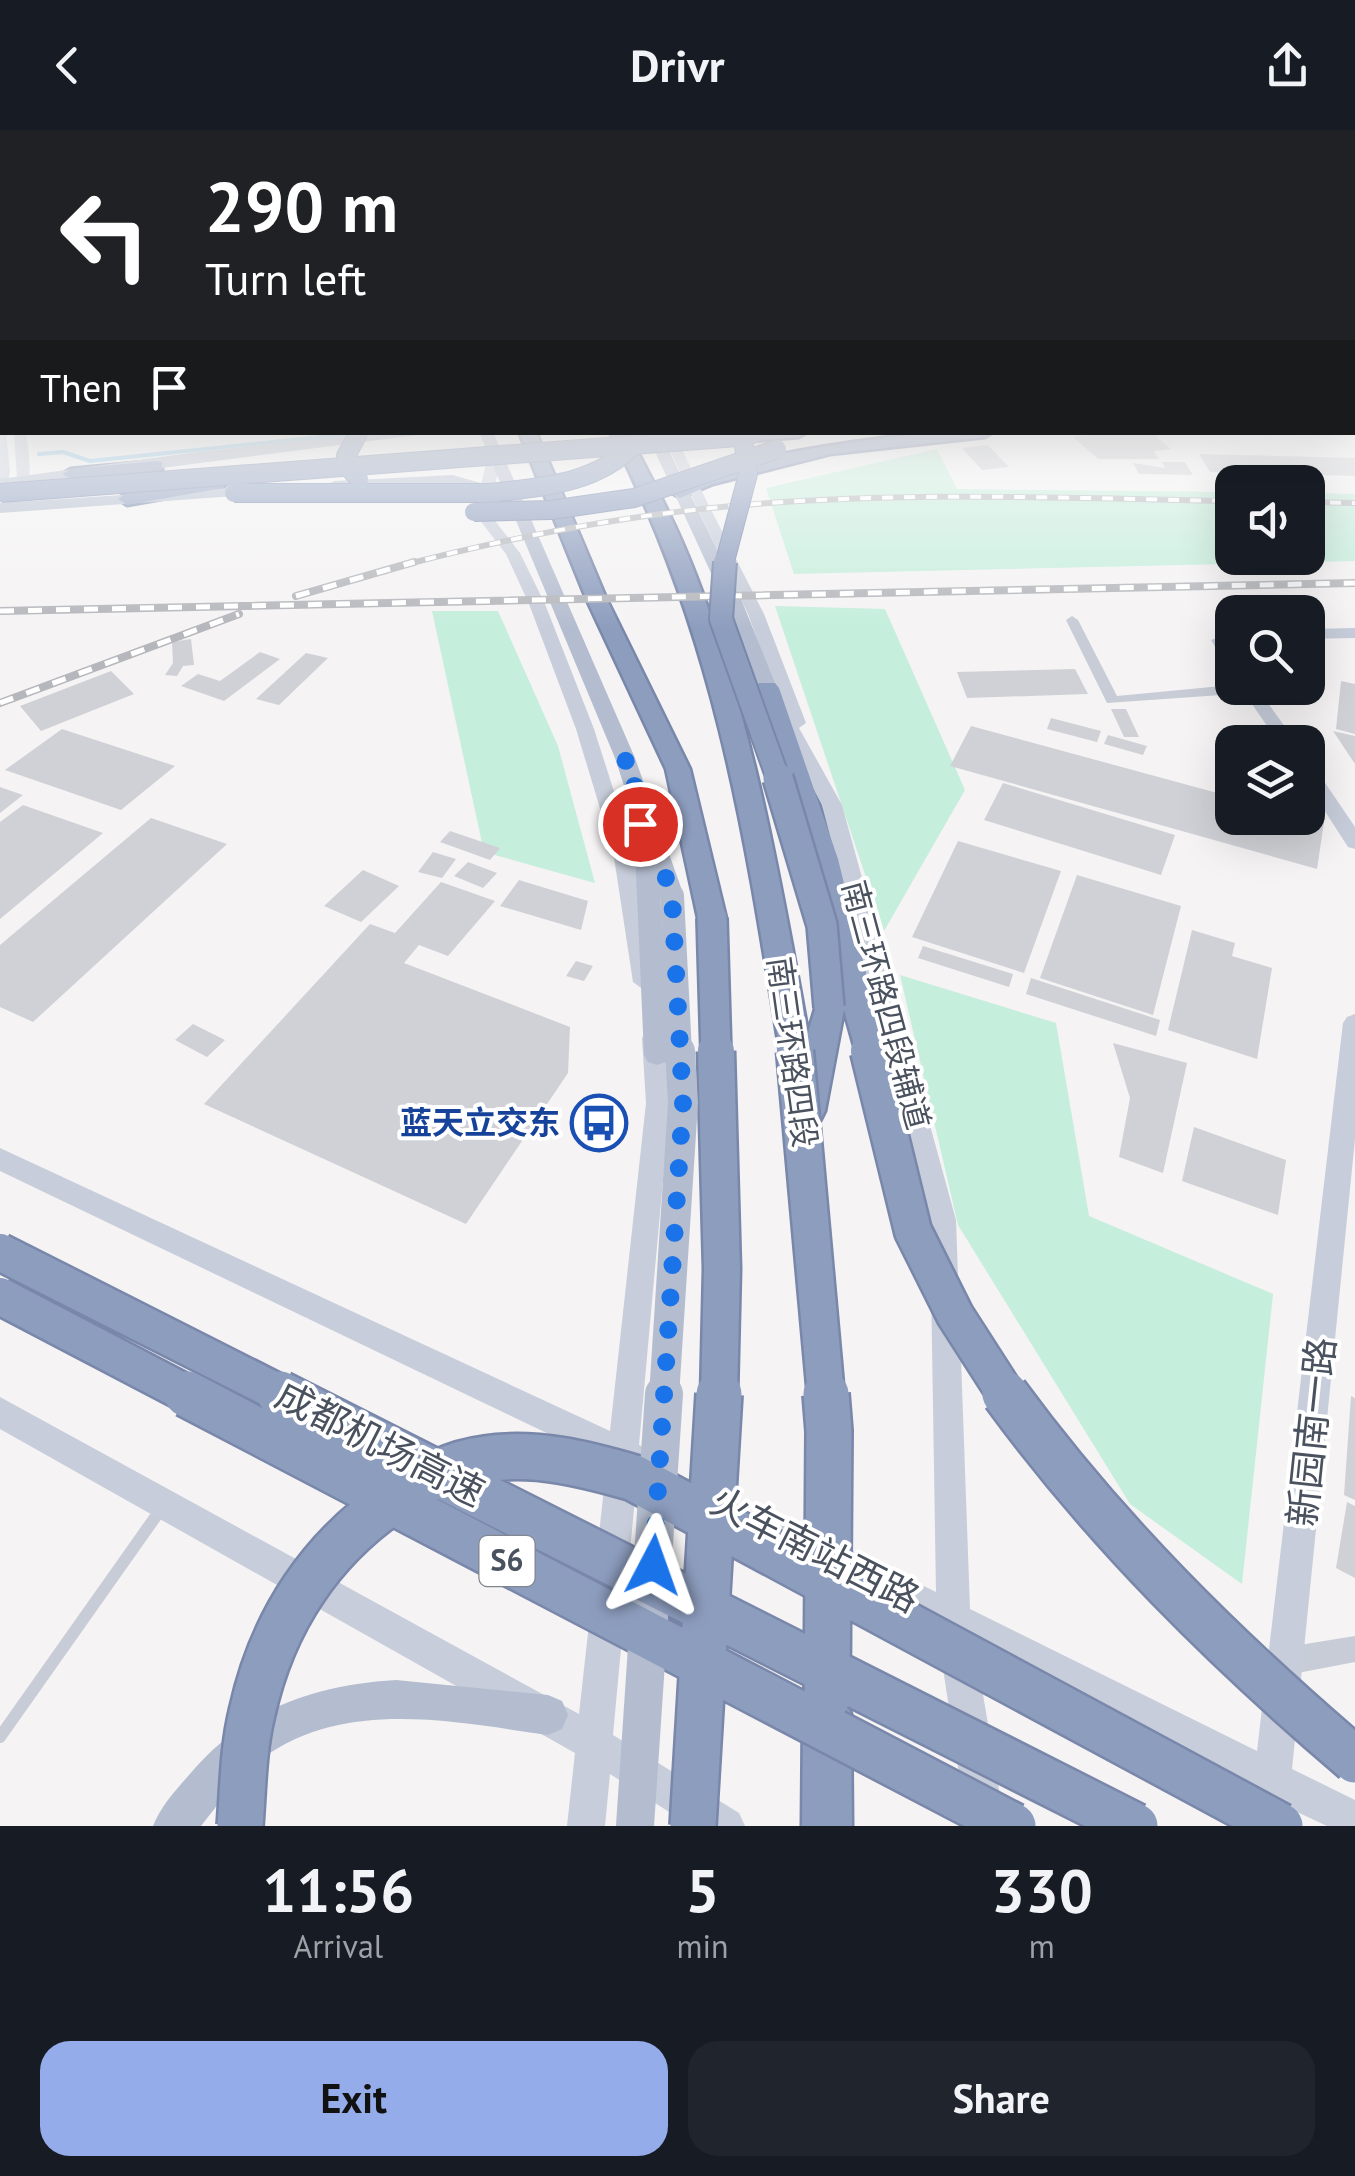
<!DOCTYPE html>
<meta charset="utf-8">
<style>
body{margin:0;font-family:"PT Sans","Noto Sans SC",sans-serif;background:#20242c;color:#f1f3f6;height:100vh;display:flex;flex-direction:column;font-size:38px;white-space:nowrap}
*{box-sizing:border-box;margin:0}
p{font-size:32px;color:#9ea1a6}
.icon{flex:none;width:55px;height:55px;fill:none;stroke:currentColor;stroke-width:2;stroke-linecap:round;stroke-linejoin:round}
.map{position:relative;height:1696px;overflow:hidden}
.panel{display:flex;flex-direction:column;background:#171b24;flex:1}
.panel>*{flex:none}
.banner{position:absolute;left:0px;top:0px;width:1355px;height:305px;box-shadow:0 10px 40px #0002;background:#202124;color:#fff;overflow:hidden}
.tools{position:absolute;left:1215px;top:335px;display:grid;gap:20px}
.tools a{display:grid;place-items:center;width:110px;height:110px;border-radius:20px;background:#171b24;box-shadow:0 10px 40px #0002;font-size:50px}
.pin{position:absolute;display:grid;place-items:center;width:85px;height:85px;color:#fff;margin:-42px;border:5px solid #fff;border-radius:50%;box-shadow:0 2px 10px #0007}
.me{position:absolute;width:110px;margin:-55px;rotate:4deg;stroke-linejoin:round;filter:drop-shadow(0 0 8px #0008)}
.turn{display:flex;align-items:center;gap:35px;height:210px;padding:0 40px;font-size:45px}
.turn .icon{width:130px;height:130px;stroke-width:2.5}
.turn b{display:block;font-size:70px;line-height:85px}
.then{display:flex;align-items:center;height:95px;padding:0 40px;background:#0003;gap:20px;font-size:38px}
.eta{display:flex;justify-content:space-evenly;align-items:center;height:170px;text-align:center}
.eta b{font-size:60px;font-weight:600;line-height:70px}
.button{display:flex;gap:20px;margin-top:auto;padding:20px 40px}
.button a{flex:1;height:115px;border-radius:30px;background:#95aceb;color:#111;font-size:40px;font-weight:600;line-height:115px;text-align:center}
.button a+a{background:#20242c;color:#f1f3f6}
header{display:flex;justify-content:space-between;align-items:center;height:130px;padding:0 40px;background:#171b24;font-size:45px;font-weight:600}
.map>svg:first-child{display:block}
</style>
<header><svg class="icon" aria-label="back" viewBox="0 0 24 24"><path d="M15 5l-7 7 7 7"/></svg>Drivr<svg class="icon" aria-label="share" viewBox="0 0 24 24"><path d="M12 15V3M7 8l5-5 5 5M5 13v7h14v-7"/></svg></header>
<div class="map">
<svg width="1355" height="1696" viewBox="0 0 1355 1696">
<rect width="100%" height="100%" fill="#f5f3f3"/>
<path fill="#c5eedc" d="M937,319L957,359L1232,362V428H1308V363L1355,364V431L794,444L766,358Z
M775,476L885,479L965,660L884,801Z
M432,481H498L558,616L595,753L484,722Z
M900,845L1056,893L1089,1086L1273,1164L1242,1454L1130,1374L958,1095Z"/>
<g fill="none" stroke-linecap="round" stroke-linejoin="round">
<path stroke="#94c9e9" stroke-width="4" d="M39,324L63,322L90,331L369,302"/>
</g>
<path fill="#d0d1d6" d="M1115,302H1151L1171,319L1154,321L1159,329H1098L1073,307Z
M988,315L1009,337L982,340L962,318Z
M1199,324L1355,328V346L1210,342Z
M1162,332H1185L1193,345L1139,344L1133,333L1165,338Z
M191,509L194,535L183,536L177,546L165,545L173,533L172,512Z
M260,522L280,529L224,571L181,556L198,544L220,551Z
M306,523L328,528L279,575L256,569Z
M1075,539L1088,564L967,568L957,542Z
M111,541L134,564L41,601L20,576Z
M1341,551L1355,554V604L1336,599Z
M1111,579H1126L1139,607H1124Z
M1051,588L1101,601L1097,612L1047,599Z
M971,596L1232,667V688H1307L1324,692L1317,739L950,636Z
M62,599L175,636L121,680L5,640Z
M1333,601L1355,606V634Z
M1108,605L1147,616L1143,625L1104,614Z
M1003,653L1175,705L1161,745L984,690Z
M0,657L23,665L0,683Z
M23,675L103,703L0,789V692Z
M151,688L227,714L33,892L0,877V815Z
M450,701L500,718L490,730L440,712Z
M958,711L1061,741L1024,843L912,807Z
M433,722L456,729L442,748L418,742Z
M468,732L497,743L483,758L454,746Z
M363,740L399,756L361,792L324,776Z
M1077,745L1181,776L1153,885L1040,848Z
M519,750L588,771L581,800L500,776Z
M441,752L495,771L448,826L419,815L404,833L570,897L568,943L466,1094L204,974L370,794L395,803Z
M1192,800L1235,813L1232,826L1272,838L1257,929L1168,900Z
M923,816L1013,844L1009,857L918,828Z
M576,831L593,836L584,851L566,846Z
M1031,848L1160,890L1156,906L1026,864Z
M193,894L225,910L207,927L175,910Z
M1113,913L1187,933L1163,1043L1119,1027L1130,968Z
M1194,997L1286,1030L1278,1085L1182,1051Z
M1351,1266L1355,1268V1370L1344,1365Z
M1347,1372L1355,1376V1448L1336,1438Z"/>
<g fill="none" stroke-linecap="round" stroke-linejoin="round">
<g stroke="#7987aa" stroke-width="5">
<path id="highway" d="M519,302H536L606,468L690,639L726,788L722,795H702L698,788L666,639L586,468Z
M610,302H627C652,349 677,396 696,446C753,592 780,749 808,903L818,869L829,865L843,874L810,729L755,558L759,553H775L779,558L838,729L884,917L879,926L868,929L857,926L844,880L825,981L820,991L808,995L796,991L791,981L803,927L795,929L784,926L779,917C744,697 714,503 610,302Z
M745,302H807L799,307L751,311L745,310Z
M934,302H993L985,307L830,324L713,354L680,368L671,362C707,328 879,308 934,302Z
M156,331L162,332V340L71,349L62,344L71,339Z
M217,349L226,354L223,358L127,375L118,369L127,363Z
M827,1560L844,1567L851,1584L852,1696H802L803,1584L810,1567Z"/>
</g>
<path stroke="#c7ccd6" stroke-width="12" d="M0,1607L161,1379"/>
<path fill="#c7ccd6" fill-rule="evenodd" d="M1072,486L1078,490L1117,566L1232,555L1257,559L1250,563L1107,573L1066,490Z
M1355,1506V1532L1287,1545L1277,1541L1273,1531L1277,1521L1287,1517Z"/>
<path fill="#c7cdda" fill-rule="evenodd" d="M0,264L2,265V274L0,273Z
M1352,265H1355V273H1352Z
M0,297L6,302L10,342L7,356L0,360Z
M14,302H26C29,326 37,364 13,378L6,374L17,348Z
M661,302H674L697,351L694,354L700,358L764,484L806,593L799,598L842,675L956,1090L970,1479L1257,1621L1343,893L1347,887L1355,884V1009L1292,1639L1355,1670V1696H1327L1259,1664L975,1517L1003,1683L997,1696H971L965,1683L937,1499L766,1411L761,1400L766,1389L777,1384L936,1462L930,1090L822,675L771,580L781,575L748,484Z
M496,317L503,321L491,372L496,392L520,423L545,474L594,599L633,721L655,852L644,860L633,852L613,721L576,599L529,474L506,424L482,393L477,372L489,321Z
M1355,498V508L1308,509V499Z
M1232,503V513H1229L1232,536L1226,535L1211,510Z
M1241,558H1257L1296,612H1278Z
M1308,636L1315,638L1355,697V719L1348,717L1308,655Z
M654,899L662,902L666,908L670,973L639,1315L652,1321L657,1332L652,1343L637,1346L613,1605L739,1683L745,1696H691L610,1644L605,1696H567L575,1623L0,1299V1267L579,1584L607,1332L0,1041V1018L610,1301L646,973L642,908L646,902Z"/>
<path fill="#b4bdcf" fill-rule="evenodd" d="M386,302H440L0,359V349L198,322Z
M479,302H493L635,628L684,766L672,774L664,772L660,765L670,925L666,932L657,935L648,932L644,925L635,721L643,714L615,628Z
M646,302H660L741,469L777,558L774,562H760L757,558L723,469Z
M453,345L494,357L486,362L453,355L334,361L326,356L334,351Z
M259,356L264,358V364L0,383V373Z
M396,1550L548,1565L562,1571L568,1585L562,1599L548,1605C455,1592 345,1568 263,1628C238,1646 220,1672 201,1696H153C161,1676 175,1661 189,1645C243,1580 313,1555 396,1550Z"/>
<use href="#highway" fill="#8d9dbe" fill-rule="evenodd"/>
<g stroke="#b5b7bc" stroke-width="6">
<path id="rail-far1" d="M1308,372L1355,373
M404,435C512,407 621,386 732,376C898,361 1066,368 1232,371"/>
</g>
<g stroke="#b5b7bc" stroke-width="8">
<path id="rail" d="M296,466L414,432
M0,481L1355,453
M0,573L239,484"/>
</g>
<use href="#rail-far1" stroke="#fff" stroke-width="4" stroke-dasharray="11" stroke-linecap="butt"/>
<use href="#rail" stroke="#fff" stroke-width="5" stroke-dasharray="14" stroke-linecap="butt"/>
<g stroke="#7987aa" stroke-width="20" stroke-linecap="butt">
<path id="highway-bridge-far4" d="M359,302L346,326L349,338L359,349
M1,363L751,306
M234,363H490C543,357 596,354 635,314
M474,382L551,380L634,368L777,319
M724,435L748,344L742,302"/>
</g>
<g stroke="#7987aa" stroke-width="26" stroke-linecap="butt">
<path id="highway-bridge-far3" d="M725,432L721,489L779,651"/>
</g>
<g stroke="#7987aa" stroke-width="34" stroke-linecap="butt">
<path id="highway-bridge-far2" d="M778,648L822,795L829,877
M712,788L716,923
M795,917L796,923
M868,917L870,923"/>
</g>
<g stroke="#7987aa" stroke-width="41" stroke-linecap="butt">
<path id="highway-bridge-far1" d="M716,921L722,1139L719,1266
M795,921L826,1266
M869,921L913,1101L955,1185L1007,1266
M0,1122L285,1266
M0,1166L191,1266"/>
</g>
<g stroke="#7987aa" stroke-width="50" stroke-linecap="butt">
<path id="highway-bridge" d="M187,1264L1013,1696
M280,1264L1135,1696
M826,1264L829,1301L827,1568
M1005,1264C1106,1402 1225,1519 1355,1630
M240,1696C243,1658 243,1620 252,1583C272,1491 322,1415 402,1364C428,1347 453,1333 485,1329C535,1321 586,1334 634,1348L1280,1696
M693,1696L719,1264"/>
</g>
<path stroke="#b4bdcf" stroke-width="24" d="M672,766L680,923"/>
<path stroke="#b4bdcf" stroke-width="30" d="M664,1266L683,973L680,921"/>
<path stroke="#b4bdcf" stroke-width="38" d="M635,1696L664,1264"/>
<use href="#highway-bridge-far4" stroke="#8d9dbe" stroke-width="18"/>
<use href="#highway-bridge-far3" stroke="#8d9dbe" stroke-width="22"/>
<use href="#highway-bridge-far2" stroke="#8d9dbe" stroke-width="29"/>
<use href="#highway-bridge-far1" stroke="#8d9dbe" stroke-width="36"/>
<use href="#highway-bridge" stroke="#8d9dbe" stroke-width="45"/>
</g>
<linearGradient id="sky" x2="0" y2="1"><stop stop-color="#86bce8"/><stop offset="0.52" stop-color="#fafafa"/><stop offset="1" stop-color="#fafafa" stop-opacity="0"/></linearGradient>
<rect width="1355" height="499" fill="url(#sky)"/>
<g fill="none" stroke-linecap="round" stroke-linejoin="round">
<path stroke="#1a73e8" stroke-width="18" stroke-dasharray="0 32.4" d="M640,694L625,628L672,766L683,973L653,1435"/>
</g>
<defs>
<g id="bus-ring" transform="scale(2.875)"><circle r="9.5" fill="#fff" stroke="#1a4fb4" stroke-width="1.5"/><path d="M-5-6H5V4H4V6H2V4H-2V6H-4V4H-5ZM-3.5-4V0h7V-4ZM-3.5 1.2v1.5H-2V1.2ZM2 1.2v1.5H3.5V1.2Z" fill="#1a4fb4"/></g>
</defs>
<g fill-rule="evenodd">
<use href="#bus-ring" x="599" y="993"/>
</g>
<g text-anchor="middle" stroke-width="8" stroke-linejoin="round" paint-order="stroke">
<rect fill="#fff" stroke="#81868f" stroke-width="2.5" x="479.5" y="1406" width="55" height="50" rx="8"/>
<g font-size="30" font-weight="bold" fill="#4b525f">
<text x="507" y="1441">S6</text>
</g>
<g font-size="32" fill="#4b525f" stroke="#fff">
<text transform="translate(886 875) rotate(75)" y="11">南三环路四段辅道</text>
<text transform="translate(792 922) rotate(82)" y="11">南三环路四段</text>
</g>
<g font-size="32" font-weight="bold" fill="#164399" stroke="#fff" text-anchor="end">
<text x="560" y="1004">蓝天立交东</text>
</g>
<g font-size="38" fill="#4b525f" stroke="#fff">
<text transform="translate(1312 1302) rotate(-84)" y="13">新园南一路</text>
<text transform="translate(380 1314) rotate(27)" y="13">成都机场高速</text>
<text transform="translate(815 1420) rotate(27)" y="13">火车南站西路</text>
</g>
</g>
</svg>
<div class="tools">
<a><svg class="icon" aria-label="sound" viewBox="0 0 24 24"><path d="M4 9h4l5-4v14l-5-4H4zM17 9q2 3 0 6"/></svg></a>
<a><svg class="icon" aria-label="search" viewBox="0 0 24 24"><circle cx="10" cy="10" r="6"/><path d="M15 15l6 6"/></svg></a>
<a><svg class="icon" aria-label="layers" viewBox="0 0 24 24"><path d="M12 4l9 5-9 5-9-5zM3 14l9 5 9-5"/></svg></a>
</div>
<div class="pin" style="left:640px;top:694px;background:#d93025"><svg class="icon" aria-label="arrive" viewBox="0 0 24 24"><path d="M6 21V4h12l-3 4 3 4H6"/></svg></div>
<svg class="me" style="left:653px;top:1435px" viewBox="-20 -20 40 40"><path d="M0-17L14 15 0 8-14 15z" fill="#1a73e8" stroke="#fff" stroke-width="4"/></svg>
<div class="banner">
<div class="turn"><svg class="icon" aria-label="left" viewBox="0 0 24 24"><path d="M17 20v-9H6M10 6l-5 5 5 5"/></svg><div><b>290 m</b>Turn left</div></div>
<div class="then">Then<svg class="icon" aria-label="arrive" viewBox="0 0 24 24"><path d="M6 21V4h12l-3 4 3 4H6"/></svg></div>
</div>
</div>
<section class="panel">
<div class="eta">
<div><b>11:56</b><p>Arrival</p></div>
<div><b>5</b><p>min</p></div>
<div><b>330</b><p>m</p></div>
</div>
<div class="button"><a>Exit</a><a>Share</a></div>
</section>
